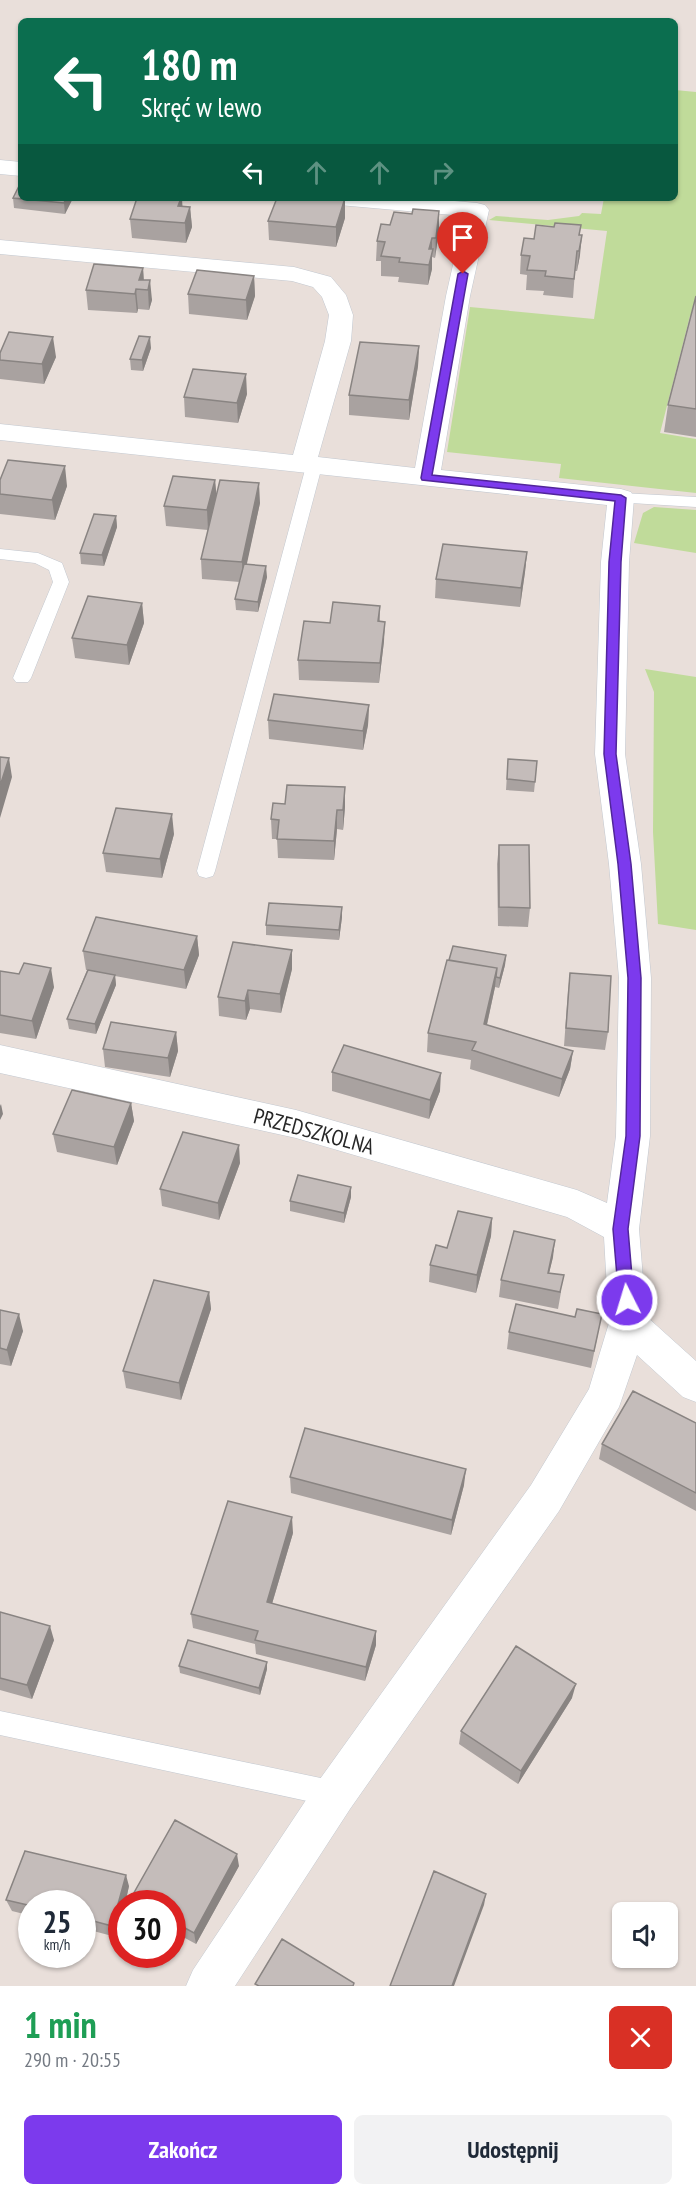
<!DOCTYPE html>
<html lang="pl">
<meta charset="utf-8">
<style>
body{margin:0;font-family:"PT Sans Narrow",sans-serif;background:#f2f2f3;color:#1f2937;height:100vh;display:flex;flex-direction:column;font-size:22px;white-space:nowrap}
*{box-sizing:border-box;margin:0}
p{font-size:20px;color:#747a83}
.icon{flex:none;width:33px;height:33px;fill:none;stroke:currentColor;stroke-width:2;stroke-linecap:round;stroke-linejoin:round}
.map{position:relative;height:1986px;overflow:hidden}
.sheet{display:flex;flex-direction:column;background:#fff;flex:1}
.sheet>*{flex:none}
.top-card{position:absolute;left:18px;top:18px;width:660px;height:183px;border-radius:9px;box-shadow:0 2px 4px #0004;background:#0b6e4f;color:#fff;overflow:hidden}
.buttons{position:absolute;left:612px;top:1902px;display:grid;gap:12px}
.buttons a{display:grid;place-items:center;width:66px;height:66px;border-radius:9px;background:#fff;box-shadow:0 2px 4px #0004;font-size:30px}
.speed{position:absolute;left:18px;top:1890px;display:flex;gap:12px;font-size:30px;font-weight:700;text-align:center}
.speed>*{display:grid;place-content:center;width:78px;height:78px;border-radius:50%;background:#fff;box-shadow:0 2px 4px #0004;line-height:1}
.speed small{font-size:15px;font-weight:400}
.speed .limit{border:9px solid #d22;background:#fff;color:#111}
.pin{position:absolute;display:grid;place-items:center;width:51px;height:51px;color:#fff;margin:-62px -26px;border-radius:50% 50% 50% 0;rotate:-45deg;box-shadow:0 0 6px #0007}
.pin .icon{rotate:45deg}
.me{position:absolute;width:66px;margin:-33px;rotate:355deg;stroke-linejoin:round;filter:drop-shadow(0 0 4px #0008)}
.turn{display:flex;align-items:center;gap:21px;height:126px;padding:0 24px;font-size:27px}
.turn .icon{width:78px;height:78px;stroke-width:2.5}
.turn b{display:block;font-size:42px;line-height:51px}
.lanes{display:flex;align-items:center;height:57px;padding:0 24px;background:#0003;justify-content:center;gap:30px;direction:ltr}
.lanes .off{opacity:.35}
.round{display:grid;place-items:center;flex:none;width:63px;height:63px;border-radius:9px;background:#f2f2f3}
.headline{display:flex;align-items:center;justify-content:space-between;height:102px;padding:0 24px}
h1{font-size:36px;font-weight:700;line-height:45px;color:#1e9e55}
.primary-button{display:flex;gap:12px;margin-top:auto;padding:12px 24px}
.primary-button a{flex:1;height:69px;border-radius:9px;background:#7c3aed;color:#fff;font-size:24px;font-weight:700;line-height:69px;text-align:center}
.primary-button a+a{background:#f2f2f3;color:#1f2937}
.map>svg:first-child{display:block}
</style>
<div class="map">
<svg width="696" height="1986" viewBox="0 0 696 1986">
<rect width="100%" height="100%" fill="#e9dfda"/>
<path fill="#c0db9a" d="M675,90L696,92V317L690,316L660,433L696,439V493L559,478L561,464L447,452L470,307L594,319L607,231L489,220L496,216L548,220L579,216L582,213L601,214L604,198H675Z
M654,507L696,510V553L634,543L643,513Z
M645,669L696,677V930L658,924L653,832L654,692Z"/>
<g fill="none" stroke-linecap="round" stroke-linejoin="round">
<g stroke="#c2c8d0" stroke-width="1">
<path id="service" d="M314,461L322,466L215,871L213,876L206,878L199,876L197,871L306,466Z
M621,493L696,497V507L615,502L613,498L615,494Z
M0,549L38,553L62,563L69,582L31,678L28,682H16L13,678L53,582L49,570L35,563L0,559Z
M0,1711L335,1781L344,1785L348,1794L344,1803L335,1807L0,1735Z"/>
</g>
<g stroke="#c2c8d0" stroke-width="1">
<path id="minor" d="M0,160L21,162V176L0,174Z
M327,198H420L477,203L485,205L489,210L470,296L441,470L621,489L631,492L634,498L629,562L625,754L641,864L651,978L650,1136L639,1229L646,1316L696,1361V1402L683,1397L637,1355L619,1407L559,1511L350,1809L235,1986H186L193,1970L320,1779L531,1485L589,1389L609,1323L604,1237L567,1217L296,1138L0,1073V1045L296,1110L577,1190L607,1203L616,1136L619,978L609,864L595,754L601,562L607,505L0,440V424L293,455L325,341L329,315L322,297L313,287L292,281L0,254V240L294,267L331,277L346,295L353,315L351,341L318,457L415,468L446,296L464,216L339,205L331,203Z"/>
</g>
<use href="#service" fill="#fff" fill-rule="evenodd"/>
<use href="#minor" fill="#fff" fill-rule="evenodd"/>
</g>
<path fill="#a9a2a0" d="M13,198H73L65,214L14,208Z
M137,198H182V206L190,207L192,227L186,243L132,238L130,219Z
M345,198V218L336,247L269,240L268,221Z
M439,211V231L435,258L432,257V269L428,285L398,282L399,277L381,276V261H376L377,241L390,225L412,214Z
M580,235V255L577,271H575L573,298L543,295L544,291L526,290L527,275L520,274L521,255L534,239Z
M143,268L144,280L152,300L149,310L138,309L137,313L88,310L86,290Z
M254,276L255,296L247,320L189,314L188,294Z
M696,296V437L664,432L668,405Z
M419,346L418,366L409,420L349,415V395Z
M151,348L143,371L131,370L130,359Z
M0,353L56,357L44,384L0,379Z
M247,394L238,423L185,417L184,397Z
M0,480L67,486L55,520L0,514Z
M215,480L216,495L260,503L246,565L267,577L258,612L236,610L235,599L240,582L202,579L201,559L208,530L166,526L164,506Z
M116,516L117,527L104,566L81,564L80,553Z
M527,552L525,572L520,607L435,598L436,579Z
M142,603L144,623L129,665L75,658L72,638Z
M380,606V621L384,641L379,683L299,680L298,660Z
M369,705L368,725L363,750L269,739L268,720Z
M508,759L535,782L534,792L506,790Z
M345,787V807L343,830L337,829L334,860L278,858L277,839H272L271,819L285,804Z
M174,834L162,878L106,872L103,853Z
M499,845L530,908L528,927L498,926L497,864Z
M342,917L339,940L266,935V925Z
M197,936L199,955L186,989L115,976L116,985L96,1034L69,1029L67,1019L87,970H86L83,951Z
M292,950V969L281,1013L250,1009L246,1020L219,1016L218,997Z
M506,955L505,965L499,988L495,987L487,1025L573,1051L570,1069L559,1097L470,1069L471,1060L427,1052L428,1033Z
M0,971L54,987L36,1039L0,1033Z
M570,973L608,1032L605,1050L564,1046L568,991Z
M176,1032L178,1051L170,1077L105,1067L103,1049Z
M332,1072L440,1091L429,1119L332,1091Z
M131,1103L134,1121L117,1165L57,1152L53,1134Z
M240,1163L219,1220L162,1206L160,1189Z
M351,1197L344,1223L290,1211V1201Z
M492,1218L491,1236L476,1293L429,1282L430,1265L447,1248Z
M553,1257L549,1273L561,1292L558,1309L499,1297L501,1280Z
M209,1292L211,1309L181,1400L126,1388L123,1371Z
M0,1310L23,1331L11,1366L0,1364Z
M602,1314L591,1368L507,1349L509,1332L575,1317Z
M696,1423V1511L599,1459L602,1444Z
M290,1477L464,1485L451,1535L291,1493Z
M293,1533L272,1604L376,1631V1645L365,1681L256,1654L255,1644L193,1628L191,1614Z
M0,1612L54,1640L32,1699L0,1690Z
M179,1666L267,1669L260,1695L180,1673Z
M572,1698L518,1784L459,1744L461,1731Z
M239,1866L196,1944L172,1931V1904H132L131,1898Z
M129,1886L125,1904H122V1915L116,1937L82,1928V1904H32V1916L12,1911L6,1900Z"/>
<path fill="#898482" d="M66,198H73L65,214L64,203Z
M181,198H182L183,216L178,206Z
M345,198V218L336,247V227Z
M190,207L192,227L186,243L185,223Z
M439,211V231L435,258L436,238Z
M582,235L580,255L577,271L579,251Z
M432,238V269L428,285L429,249Z
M143,268L144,288L139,280Z
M254,276L255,296L247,320L246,300Z
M150,280L152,300L149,310L148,290Z
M136,289L138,309L137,313L135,294Z
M53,337L56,357L44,384L42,364Z
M150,337L151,348L143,371L142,360Z
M419,346L418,366L409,420V400Z
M246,374L247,394L238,423L237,403Z
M65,466L67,486L55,520L52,500Z
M215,480L217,500L208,530L207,510Z
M259,483L260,503L243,582L242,562Z
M116,516L117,527L104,566L102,555Z
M527,552L525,572L520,607L521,588Z
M266,566L267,577L258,612V602Z
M142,603L144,623L129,665L127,645Z
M385,622L384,641L379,683L380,663Z
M369,705L368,725L363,750V731Z
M9,758L12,777L0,818V786Z
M345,787V807L343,830V810Z
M337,810V829L334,860V841Z
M172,814L174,834L162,878L160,859Z
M342,907V917L339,940V930Z
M197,936L199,955L186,989L184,970Z
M292,950V969L281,1013L280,994Z
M506,955L505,965L499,988L500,978Z
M51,968L54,987L36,1039L32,1021Z
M497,968L495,987L483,1042L484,1024Z
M115,975L116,985L96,1034L95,1024Z
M248,990L250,1009L246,1020L245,1001Z
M176,1032L178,1051L170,1077L168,1058Z
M573,1051L570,1069L559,1097L562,1079Z
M441,1073L440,1091L429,1119L430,1100Z
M131,1103L134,1121L117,1165L114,1147Z
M1,1104L3,1114L0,1120V1106Z
M239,1145L240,1163L219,1220L218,1203Z
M351,1187V1197L344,1223V1213Z
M492,1218L491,1236L476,1293L477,1275Z
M555,1240L553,1257L545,1290L548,1273Z
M209,1292L211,1309L181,1400L179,1383Z
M19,1314L23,1331L11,1366L7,1350Z
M466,1469L464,1485L451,1535L452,1520Z
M292,1517L293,1533L268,1617L267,1602Z
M50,1626L54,1640L32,1699L27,1685Z
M376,1631V1645L365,1681L366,1667Z
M267,1662V1669L260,1695L259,1688Z
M576,1684L572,1698L518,1784L521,1771Z
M237,1854L239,1866L196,1944L194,1933Z
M126,1875L129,1886L125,1904H122V1915L116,1937L112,1926Z
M486,1894L484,1905L454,1986H452Z"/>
<path fill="#c4bcba" stroke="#898482" stroke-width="1.5" d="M21,182V198H66L64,203L13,198Z
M137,198H181L178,206L190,207L185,223L130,219Z
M277,198H345L336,227L268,221Z
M413,209L439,211L436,238H432L429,249H433L429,265L399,262L400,258L381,256L385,242L377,241L381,224L390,225L394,212L412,214Z
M555,223L581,225L579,235H582L579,251H577L574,279L545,276L546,271L527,270L530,256L521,255L524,238L534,239L536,225L554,227Z
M94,264L143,268L139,280H150L148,290L136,289L135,294L86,290Z
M197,270L254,276L246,300L188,294Z
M696,296V409L668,405Z
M9,332L53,337L42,364L0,360V353Z
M139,336L150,337L142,360L130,359Z
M360,342L419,346L409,400L349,395Z
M193,369L246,374L237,403L184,397Z
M8,460L65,466L52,500L0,494V480Z
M173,476L215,480L207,510L164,506Z
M220,480L259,483L242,562L201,559Z
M94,514L116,516L102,555L80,553Z
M443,544L527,552L521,588L436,579Z
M244,564L266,566L258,602L235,599Z
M88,596L142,603L127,645L72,638Z
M333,602L380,606L378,621L385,622L380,663L298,660L304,621L330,623Z
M274,694L369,705L363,731L268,720Z
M0,757L9,758L0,786Z
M508,759L537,761L535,782L507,779Z
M287,785L345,787L343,810H337L334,841L277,839L279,820L271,819L273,803L285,804Z
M116,808L172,814L160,859L103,853Z
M499,845H529L530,908L499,907Z
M269,903L342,907L339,930L266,925Z
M96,917L197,936L184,970L83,951Z
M233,942L292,950L280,994L248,990L245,1001L218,997Z
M453,946L506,955L500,978L496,977L497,968L449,960Z
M447,960L497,968L484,1024L573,1051L562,1079L472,1050L476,1042L428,1033Z
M24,963L51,968L32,1021L0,1015V971L19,974Z
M88,970L115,975L95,1024L67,1019Z
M570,973L611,976L608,1032L566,1028Z
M111,1022L176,1032L168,1058L103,1049Z
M344,1045L441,1073L430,1100L332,1072Z
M72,1090L131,1103L114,1147L53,1134Z
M183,1132L239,1145L218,1203L160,1189Z
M298,1175L351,1187L344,1213L290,1201Z
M458,1211L492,1218L477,1275L430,1265L436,1245L447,1248Z
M514,1231L555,1240L548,1273L564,1275L560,1292L501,1280Z
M154,1280L209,1292L179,1383L123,1371Z
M516,1304L575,1317L577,1309L602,1314L594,1351L509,1332Z
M0,1310L19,1314L7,1350L0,1348Z
M633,1391L696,1423V1493L602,1444Z
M305,1428L466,1469L452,1520L290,1477Z
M228,1501L292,1517L267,1602L376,1631L366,1667L255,1640L258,1631L191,1614Z
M0,1612L50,1626L27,1685L0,1678Z
M188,1640L267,1662L259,1688L179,1666Z
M516,1646L576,1684L521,1771L461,1731Z
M175,1820L237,1854L194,1933L172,1921V1904H141L131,1898Z
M25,1851L126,1875L112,1926L82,1918V1904H32V1906L6,1900Z
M434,1871L486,1894L452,1986H390Z
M282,1939L354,1983L353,1986H259L255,1984Z"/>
<path fill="#7c3aed" stroke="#51269a" stroke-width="1.5" d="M463,271L468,274L432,475L621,495L626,498L621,562L616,754L631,864L641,978L640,1136L628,1229L634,1300L632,1304L627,1306L621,1304L619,1300L613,1229L626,1136L628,978L618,864L604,754L609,562L615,501L422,480L421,478L458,274Z"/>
<g text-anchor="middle" stroke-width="4.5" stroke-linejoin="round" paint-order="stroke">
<g font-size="22" fill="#272727" stroke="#fff">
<text transform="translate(314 1131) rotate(15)" y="8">PRZEDSZKOLNA</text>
</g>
</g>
</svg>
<div class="buttons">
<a><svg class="icon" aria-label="sound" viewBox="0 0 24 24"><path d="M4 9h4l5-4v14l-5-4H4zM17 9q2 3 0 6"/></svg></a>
</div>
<div class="speed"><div>25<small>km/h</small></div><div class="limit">30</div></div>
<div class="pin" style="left:463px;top:274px;background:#d93025"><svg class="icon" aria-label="arrive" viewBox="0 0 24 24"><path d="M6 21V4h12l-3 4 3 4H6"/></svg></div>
<svg class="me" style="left:627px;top:1300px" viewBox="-20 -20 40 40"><circle r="17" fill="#7c3aed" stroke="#fff" stroke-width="3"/><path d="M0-11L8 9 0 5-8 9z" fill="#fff"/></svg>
<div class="top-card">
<div class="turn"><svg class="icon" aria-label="left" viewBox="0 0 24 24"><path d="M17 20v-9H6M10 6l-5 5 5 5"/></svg><div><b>180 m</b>Skręć w lewo</div></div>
<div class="lanes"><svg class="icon" aria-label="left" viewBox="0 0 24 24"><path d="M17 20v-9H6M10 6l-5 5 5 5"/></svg><svg class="icon off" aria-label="ahead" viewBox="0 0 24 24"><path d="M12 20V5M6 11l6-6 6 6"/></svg><svg class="icon off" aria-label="ahead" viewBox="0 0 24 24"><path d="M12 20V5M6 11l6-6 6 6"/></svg><svg class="icon off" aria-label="right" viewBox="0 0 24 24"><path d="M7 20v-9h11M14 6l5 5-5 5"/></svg></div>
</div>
</div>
<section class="sheet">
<div class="headline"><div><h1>1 min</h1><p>290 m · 20:55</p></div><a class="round" style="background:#d93025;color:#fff"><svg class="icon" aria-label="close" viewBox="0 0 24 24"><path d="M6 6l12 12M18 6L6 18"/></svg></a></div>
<div class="primary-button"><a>Zakończ</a><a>Udostępnij</a></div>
</section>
